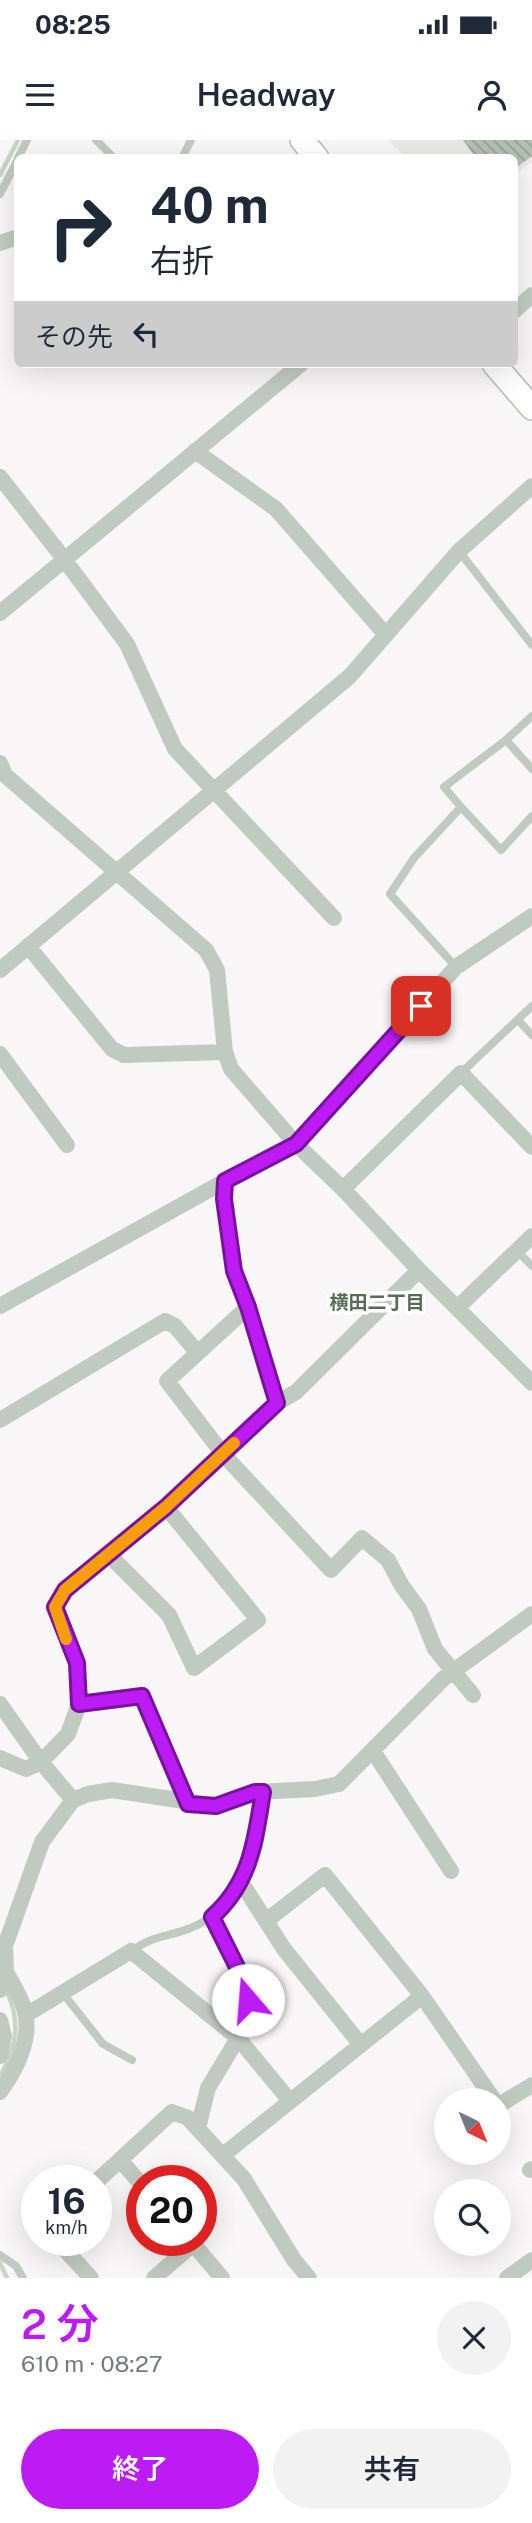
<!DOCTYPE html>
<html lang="ja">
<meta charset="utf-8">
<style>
body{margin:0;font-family:"Public Sans","Noto Sans JP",sans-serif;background:#f2f2f3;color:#1f2937;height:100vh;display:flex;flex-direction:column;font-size:26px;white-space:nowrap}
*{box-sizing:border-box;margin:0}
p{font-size:23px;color:#747a83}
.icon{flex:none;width:38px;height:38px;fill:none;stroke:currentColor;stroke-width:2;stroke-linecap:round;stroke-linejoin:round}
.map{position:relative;height:2138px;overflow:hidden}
.side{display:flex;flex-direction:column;background:#fff;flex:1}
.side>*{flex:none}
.banner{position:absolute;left:14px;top:14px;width:504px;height:214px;border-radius:10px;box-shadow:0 7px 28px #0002;background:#fff;color:#1f2937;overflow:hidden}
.needle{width:46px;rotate:137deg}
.fabs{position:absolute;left:434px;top:1948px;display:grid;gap:14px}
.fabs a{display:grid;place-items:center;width:77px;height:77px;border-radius:50%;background:#fff;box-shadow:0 7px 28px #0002;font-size:35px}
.speed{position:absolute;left:21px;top:2025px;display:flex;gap:14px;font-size:35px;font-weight:700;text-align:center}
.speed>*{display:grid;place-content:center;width:91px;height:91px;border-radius:50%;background:#fff;box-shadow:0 7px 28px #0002;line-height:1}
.speed small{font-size:18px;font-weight:400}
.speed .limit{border:10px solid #d22;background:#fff;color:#111}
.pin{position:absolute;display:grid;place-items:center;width:60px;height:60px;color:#fff;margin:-30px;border-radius:14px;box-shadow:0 4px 10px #0006}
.me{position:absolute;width:77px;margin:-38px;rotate:342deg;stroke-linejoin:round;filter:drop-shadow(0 0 5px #0008)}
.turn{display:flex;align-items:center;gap:24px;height:147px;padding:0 21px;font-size:32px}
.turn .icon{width:91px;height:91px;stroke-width:2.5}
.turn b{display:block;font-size:49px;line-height:60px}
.then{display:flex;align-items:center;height:66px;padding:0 21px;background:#0003;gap:14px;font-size:26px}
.round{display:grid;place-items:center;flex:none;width:74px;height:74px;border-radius:37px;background:#f2f2f3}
.head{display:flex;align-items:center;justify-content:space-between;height:119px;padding:0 21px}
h1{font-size:42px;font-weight:600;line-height:52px;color:#bc1bf3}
.action{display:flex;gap:14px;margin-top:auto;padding:14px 21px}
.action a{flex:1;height:80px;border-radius:42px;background:#bc1bf3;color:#fff;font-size:28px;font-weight:600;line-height:80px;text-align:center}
.action a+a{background:#f2f2f3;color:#1f2937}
.status{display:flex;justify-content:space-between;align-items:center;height:49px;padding:0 35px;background:#fff;direction:ltr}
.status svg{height:19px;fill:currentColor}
header{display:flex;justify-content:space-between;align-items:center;height:91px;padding:0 21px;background:#fff;font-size:32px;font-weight:600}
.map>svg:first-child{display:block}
</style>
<div class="status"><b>08:25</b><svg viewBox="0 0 49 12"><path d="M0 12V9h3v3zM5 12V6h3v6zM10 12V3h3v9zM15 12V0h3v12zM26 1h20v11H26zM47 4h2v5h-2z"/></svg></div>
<header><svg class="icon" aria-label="menu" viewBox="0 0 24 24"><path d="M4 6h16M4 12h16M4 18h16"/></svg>Headway<svg class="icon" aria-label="person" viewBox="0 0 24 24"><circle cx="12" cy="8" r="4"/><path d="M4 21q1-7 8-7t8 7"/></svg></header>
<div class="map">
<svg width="532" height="2138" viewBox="0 0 532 2138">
<defs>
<pattern id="building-back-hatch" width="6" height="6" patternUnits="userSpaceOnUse" patternTransform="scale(1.75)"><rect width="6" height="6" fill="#b3c0b2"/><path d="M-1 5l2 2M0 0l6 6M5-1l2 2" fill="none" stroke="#95a194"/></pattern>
</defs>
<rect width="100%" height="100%" fill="#f9f6f7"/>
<path fill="#e9e9e8" d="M388,0H532V22L515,34L514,18L405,17Z"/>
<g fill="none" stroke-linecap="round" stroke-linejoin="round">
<path stroke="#c8d4c4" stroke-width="4.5" d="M0,35L18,0
M0,1936C18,1907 21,1879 5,1848
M0,2123L7,2138"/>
</g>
<path fill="url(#building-back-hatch)" d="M463,0H532V16L514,29V18H476Z"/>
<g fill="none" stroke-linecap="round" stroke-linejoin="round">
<g stroke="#b3bfb3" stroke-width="26">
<path id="secondary" d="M302,0L317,18
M494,224L532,268"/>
</g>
<path stroke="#c1cac1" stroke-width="8" d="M96,0L114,18
M18,18L27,0
M182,18L191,0
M0,54L18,19
M459,411L532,505
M506,600L532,576
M461,667L501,710L532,676
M456,827L390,754L414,718L461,667L444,647L506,600L532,629
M518,880L532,895
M461,933L532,866
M517,1111L532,1126
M212,1777L247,1847L249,1860L233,1892
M131,1811C155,1794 170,1797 193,1787C215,1778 228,1762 241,1742
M62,1852L103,1904L132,1920
M0,2115L16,2126L23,2138"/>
<path stroke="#c1cac1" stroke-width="16" d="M0,103L18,97
M514,171L532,155
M195,311L276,369L386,495
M0,337L64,419L127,504L175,609L334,778
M0,473L301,224
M0,623L5,635L206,810L217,830L225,912L231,929L296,1004L343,1049L419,1130L532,1243
M28,806L112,909L124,915L225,912
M0,830L350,536L459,411L532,346
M0,914L67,1005
M225,1041L224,1059L234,1131L248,1167L167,1241L223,1314L331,1430L362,1398L388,1420L402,1446L419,1469L435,1509L473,1555
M343,1049L461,933L532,1007
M0,1166L225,1041L296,1004L456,827L532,776
M248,1167L277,1263
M457,1168L532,1096
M0,1280L165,1181L175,1186L197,1212
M109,1415L169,1475L194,1528L258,1480L166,1367
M0,1564L41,1622L68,1594L79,1564L77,1523L55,1467L65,1450L166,1367L277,1263L296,1252L419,1130
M79,1564L142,1556L188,1664
M373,1611L451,1731
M0,1618L26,1629L41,1622L73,1660
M263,1652L255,1705L241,1742L284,1809L361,1905
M266,1781L325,1735L422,1856L494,1960
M0,1850L6,1832L5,1806L42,1702L73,1660L88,1654L112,1650L217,1666L255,1652L315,1649L339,1644L444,1538L532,1474
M26,1875L131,1811L238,1898
M0,1880L4,1896L0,1916
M0,1952C17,1928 33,1898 24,1868C20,1855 12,1843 6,1832
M499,1965L532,1945
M198,1988L208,1948L238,1898L290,1961
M223,2015L422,1856
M120,2020L142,2045
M530,2030L532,2029
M96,2042L172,1972L188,1978L244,2039L294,2120L309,2138
M56,2100L91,2138
M190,2100L222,2138
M154,2138L193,2104
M507,2138L532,2120"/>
<use href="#secondary" stroke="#fff" stroke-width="23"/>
</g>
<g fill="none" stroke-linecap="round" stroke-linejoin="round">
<g stroke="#7a129e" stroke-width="18">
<path id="route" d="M248,1860L247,1847L212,1777C251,1742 255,1701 263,1652H255L216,1666L188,1664L142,1556L79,1564L77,1523L55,1467L65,1450L166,1367L277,1263L248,1167L234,1131L224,1059L225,1041L296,1004L421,866"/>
</g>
<use href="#route" stroke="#bc1bf3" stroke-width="12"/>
<path stroke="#f59e0b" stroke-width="12" d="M66,1499L55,1467L65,1450L166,1367L234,1303"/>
</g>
<g text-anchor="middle" stroke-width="7" stroke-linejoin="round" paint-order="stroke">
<g font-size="19" font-weight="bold" fill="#556e53" stroke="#fff">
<text x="377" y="1169">横田二丁目</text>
</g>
</g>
</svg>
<div class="fabs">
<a><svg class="needle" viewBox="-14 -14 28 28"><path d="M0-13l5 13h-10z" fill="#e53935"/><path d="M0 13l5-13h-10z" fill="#747a83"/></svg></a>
<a><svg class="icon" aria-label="search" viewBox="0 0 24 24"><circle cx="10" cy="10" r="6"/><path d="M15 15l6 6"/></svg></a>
</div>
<div class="speed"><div>16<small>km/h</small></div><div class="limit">20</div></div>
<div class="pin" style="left:421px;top:866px;background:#d93025"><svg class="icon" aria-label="arrive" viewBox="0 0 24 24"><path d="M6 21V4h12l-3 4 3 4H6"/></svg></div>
<svg class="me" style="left:248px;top:1860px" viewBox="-20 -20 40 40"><circle r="19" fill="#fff"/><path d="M0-13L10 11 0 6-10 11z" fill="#bc1bf3"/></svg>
<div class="banner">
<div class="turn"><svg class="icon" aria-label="right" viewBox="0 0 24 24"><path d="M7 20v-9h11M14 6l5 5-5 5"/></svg><div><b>40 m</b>右折</div></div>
<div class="then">その先<svg class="icon" aria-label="left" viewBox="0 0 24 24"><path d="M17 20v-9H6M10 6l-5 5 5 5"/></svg></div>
</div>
</div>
<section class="side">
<div class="head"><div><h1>2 分</h1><p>610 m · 08:27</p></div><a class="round"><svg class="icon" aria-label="close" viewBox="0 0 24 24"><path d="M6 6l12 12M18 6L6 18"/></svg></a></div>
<div class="action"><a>終了</a><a>共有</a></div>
</section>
